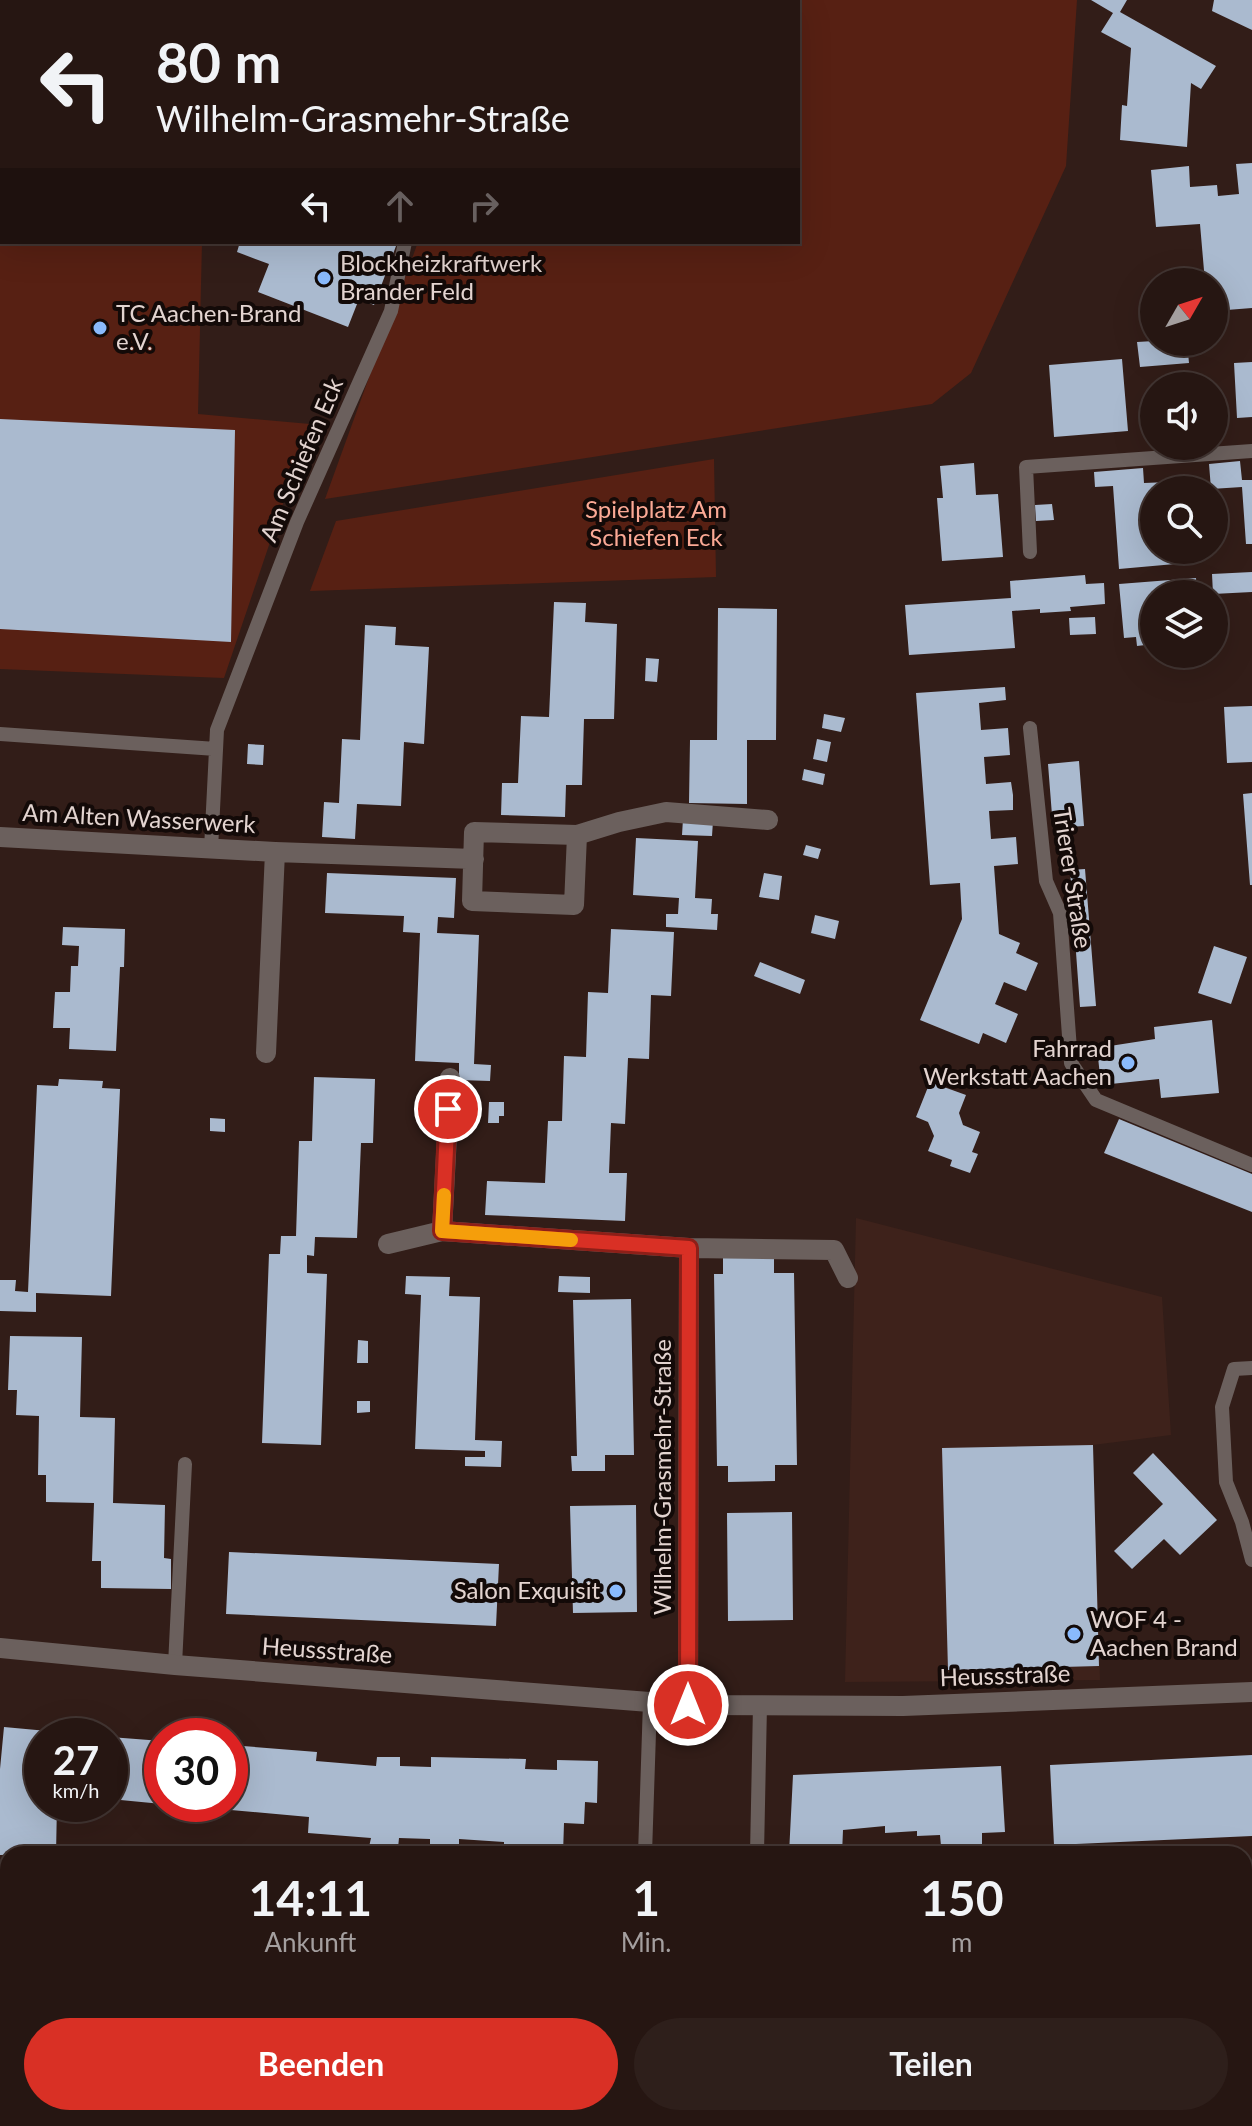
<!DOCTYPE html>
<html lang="de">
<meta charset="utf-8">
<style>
body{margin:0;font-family:Lato,sans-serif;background:#2e1f1b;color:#f1f3f6;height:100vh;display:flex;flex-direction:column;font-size:30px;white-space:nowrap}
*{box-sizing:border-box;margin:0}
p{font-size:26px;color:#a49f9f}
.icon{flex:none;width:44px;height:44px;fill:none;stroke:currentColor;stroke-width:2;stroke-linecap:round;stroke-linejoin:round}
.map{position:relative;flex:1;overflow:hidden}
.sheet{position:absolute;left:0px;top:1846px;width:1252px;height:280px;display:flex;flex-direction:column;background:#261612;border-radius:24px 24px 0 0;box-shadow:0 8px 32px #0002,0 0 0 2px #423532}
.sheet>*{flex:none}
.banner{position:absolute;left:0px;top:0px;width:800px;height:244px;box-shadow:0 8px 32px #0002,0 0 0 2px #423532;background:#261612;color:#f1f3f6;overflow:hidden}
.needle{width:52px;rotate:51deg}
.tools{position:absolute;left:1140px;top:268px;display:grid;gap:16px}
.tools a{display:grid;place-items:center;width:88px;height:88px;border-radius:50%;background:#261612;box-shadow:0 8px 32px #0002,0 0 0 2px #423532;font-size:40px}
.speed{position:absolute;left:24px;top:1718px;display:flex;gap:16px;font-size:40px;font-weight:700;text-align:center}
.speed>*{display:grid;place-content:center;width:104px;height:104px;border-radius:50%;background:#261612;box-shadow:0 8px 32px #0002,0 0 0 2px #423532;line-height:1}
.speed small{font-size:20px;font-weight:400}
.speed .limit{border:12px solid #d22;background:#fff;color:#111}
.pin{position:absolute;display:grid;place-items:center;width:68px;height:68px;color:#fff;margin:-34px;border:4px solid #fff;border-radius:50%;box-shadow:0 2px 8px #0007}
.me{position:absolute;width:88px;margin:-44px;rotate:0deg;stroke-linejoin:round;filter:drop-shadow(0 0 6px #0008)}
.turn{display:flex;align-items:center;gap:28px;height:168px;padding:0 24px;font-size:36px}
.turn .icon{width:104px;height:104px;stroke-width:2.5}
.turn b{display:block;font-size:56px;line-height:68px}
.lanes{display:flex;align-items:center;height:76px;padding:0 24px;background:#0003;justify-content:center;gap:40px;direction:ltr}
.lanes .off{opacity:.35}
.eta{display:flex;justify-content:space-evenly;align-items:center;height:136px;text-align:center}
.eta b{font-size:48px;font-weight:700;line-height:56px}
.button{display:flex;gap:16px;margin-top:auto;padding:16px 24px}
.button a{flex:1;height:92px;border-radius:48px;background:#d93025;color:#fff;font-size:32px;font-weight:700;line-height:92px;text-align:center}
.button a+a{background:#2e1f1b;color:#f1f3f6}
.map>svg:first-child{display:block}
</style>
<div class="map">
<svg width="1252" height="2126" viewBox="0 0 1252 2126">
<rect width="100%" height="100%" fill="#321d18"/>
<path fill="#3e221b" d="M856,1218L1162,1297L1171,1435L1093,1445L1100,1680L845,1682Z
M1244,1952L1252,1955V1984L1249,1992L1252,1993V2126H1085L1089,2118H1244Z
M334,2118H603V2126H333Z"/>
<path fill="#572013" d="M0,0H1077L1066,166L971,373L932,404L325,499L418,242H798V2H2V242H202L198,414L310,424L224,678L0,669Z
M714,459L716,577L310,591L336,521Z"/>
<path fill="#aabacf" d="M1091,0H1127L1120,12L1216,66L1201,89L1191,83L1187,147L1120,140L1122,105L1127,106L1131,48L1101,32L1113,13Z
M1214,0H1252V30L1212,11Z
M1252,163V308L1214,311V282H1205L1200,224L1156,227L1151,170L1189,166L1190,187L1217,185L1218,196L1239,194L1236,164Z
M240,242H387L396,246L374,305L359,299L348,327L258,292L269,264L237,252Z
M1154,341L1187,342L1189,363L1140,367L1137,342Z
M1122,359L1128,431L1054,437L1049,365Z
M1252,362V417L1237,418L1234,363Z
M0,419L235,430L231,642L0,629Z
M1240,461L1242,480H1252V544H1246L1242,487L1211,489L1209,464Z
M974,463L976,495L998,494L1003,557L942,561L937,498H943L940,466Z
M1143,468L1144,483L1169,482L1170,490H1154V550H1174L1175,564L1119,569L1113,486L1095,487L1094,472Z
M1052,504L1054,520L1036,521L1035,505Z
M1252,572V592L1213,594L1212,574Z
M1085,575L1086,584L1104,583L1105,604L1070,607L1071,611L1040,613V609L1012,611L1015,648L909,655L905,605L1011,598L1010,581Z
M1196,578L1197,594H1154V644L1137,646L1136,637L1124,638L1119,584Z
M554,602L586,603L585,622L617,624L614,719H584L582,785H566L565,817L501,815L502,783H518L521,716L549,717Z
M718,608L777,609L776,740H747V804L689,803L690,740H717Z
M1095,617L1096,634L1070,635L1069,618Z
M365,625L396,627L395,645L429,647L424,744L404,742L401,806L357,804L355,839L322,837L324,802L339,803L342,739L360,740Z
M646,658L659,659L657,682L645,681Z
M1005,687L1006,700L979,703L981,730L1008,728L1010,755L984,757L986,784L1011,782L1013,795V810L989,811L991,839L1016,837L1018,864L994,866L999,934L1020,943L1016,953L1038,963L1026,991L1004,982L995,1004L1018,1014L1006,1043L983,1033L979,1044L920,1020L962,919L960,883L930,885L916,693Z
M1252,706V762L1227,763L1224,707Z
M824,714L845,718L841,732L822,728Z
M817,739L831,742L827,762L813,759Z
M248,744L264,745L263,765L247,764Z
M1079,761L1084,826L1053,828L1048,764Z
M804,769L825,774L823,785L802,780Z
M1252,793V885H1250L1243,794Z
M683,819L713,821L712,836L682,835Z
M636,838L698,841L695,898L712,899L711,914H718L717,930L666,927V914H678L679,898L633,895Z
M806,845L821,849L818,859L803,855Z
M1085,869L1096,1006L1080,1007L1070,870Z
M327,873L456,878L454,918L438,917L437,933L479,935L474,1064L491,1065L490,1081L459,1080V1063L415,1061L420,933L403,932L404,916L325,913Z
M764,873L782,876L779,900L759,897Z
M815,915L839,921L835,939L811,933Z
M63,927L125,929L124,967H120L116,1051L69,1049L70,1028H53L55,992H70L71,966H78L79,946L62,945Z
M611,929L674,932L671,996L651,995L649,1059L628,1058L625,1124L611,1123L609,1173H627L625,1221L485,1215L487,1181L545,1183L548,1121H562L564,1056L586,1057L588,992L608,993Z
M1214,946L1247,957L1231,1004L1198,993Z
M760,962L805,980L800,994L754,976Z
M1212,1020L1219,1093L1161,1098L1159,1079L1101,1085L1097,1048L1155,1039L1154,1027Z
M314,1077L375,1079L373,1143H361L357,1238L315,1237L314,1256L307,1255V1273L327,1274L321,1445L262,1443L269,1254H280L281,1236H296L299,1141H312Z
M59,1079L103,1081L102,1088L120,1089L111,1296L36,1293V1312L0,1311V1280H16L15,1291L28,1292L37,1085L58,1086Z
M930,1082L966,1095L959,1113L963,1125L980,1132L972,1152L978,1154L970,1173L950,1166L952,1160L928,1151L934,1136L928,1122L916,1117Z
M489,1102H504V1116H499V1123H488Z
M210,1118L225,1119V1132L210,1131Z
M1119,1119L1252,1174V1212L1104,1153Z
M774,1256V1273H794L797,1465H775V1481L728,1482V1466H717L714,1274H723V1258Z
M406,1276L450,1277L449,1296L480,1297L475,1440L502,1441L501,1467L465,1466V1457H485V1451L415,1449L421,1295L405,1294Z
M559,1276L590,1277V1293L558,1292Z
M631,1299L634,1455H605V1471H572L571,1456H577L573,1300Z
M10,1336L82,1337L80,1417L115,1418L113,1503L165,1505L164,1558L171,1559V1589L101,1588V1561H92L94,1503L46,1502V1475H38L39,1416L16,1415L17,1390H8Z
M358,1340L368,1341V1363H357Z
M357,1401H370V1412L357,1413Z
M1093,1445L1099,1666L948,1670L942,1448Z
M1153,1453L1217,1520L1180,1555L1164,1539L1132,1569L1114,1551L1163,1504L1133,1473Z
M636,1505L637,1612L573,1613L570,1506Z
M792,1512L793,1620L728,1621L727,1513Z
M229,1552L499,1564L496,1626L226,1614Z
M4,1727L80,1734V1736H42V1804H57L56,1854L0,1855V1769Z
M110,1737L162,1741V1804L110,1799Z
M230,1745L317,1752L316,1761L376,1766L377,1757H400V1766L431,1767V1757L526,1759L525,1769L557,1770V1760L598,1761L597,1803L585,1802L584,1824L564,1823L563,1854H504V1842L459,1839V1850L430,1849V1839L399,1838L398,1848L369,1847L371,1838L308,1833L309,1817L186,1806V1804H230Z
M1252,1755V1836L1054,1845L1050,1765Z
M1001,1766L1005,1832L982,1833V1845L941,1846L940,1835L917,1836V1831L885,1833V1826L843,1830L842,1854H789L793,1775Z
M0,1932L8,1934V2118H27L26,2126H0Z
M1244,2094L1252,2097V2126H1109L1112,2118H1244Z
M490,2118H578L577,2126H490Z
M955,2118H987L983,2126H972Z"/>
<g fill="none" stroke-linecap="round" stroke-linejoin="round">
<path stroke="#6b605d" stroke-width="14" d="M1030,552L1026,467L1252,451
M1030,728L1046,881L1060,913L1071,1063L1096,1100L1252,1165
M0,734L216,749
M211,849L217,730L297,522L391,311L405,242
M1252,1368L1234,1369L1222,1407L1226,1482L1242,1522L1252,1560
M175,1665L185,1464
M645,1854L650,1702
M757,1854L760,1705
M642,2126V2118
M696,2126L755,2121L880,2126"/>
<path stroke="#6b605d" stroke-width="20" d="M577,835L574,905L472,901L474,832L577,835L619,822L666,812L768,820
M0,837L275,852L474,859
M266,1053L275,852
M442,1231L450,1078
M388,1244L442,1231L689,1248L834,1250L848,1278
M0,1648L175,1665L688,1705L903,1706L1252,1692
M688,1705L689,1248
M317,2126L318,2118"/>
</g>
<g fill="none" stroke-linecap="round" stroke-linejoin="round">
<g stroke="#8d1f18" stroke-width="20">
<path id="route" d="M448,1109L442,1231L689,1248L688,1705"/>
</g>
<use href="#route" stroke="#d93025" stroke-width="14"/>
<path stroke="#f59e0b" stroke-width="14" d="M444,1195L442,1231L571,1240"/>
</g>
<g fill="#8abafc" stroke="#130a08" stroke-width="3">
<circle cx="324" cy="278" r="8"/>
<circle cx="100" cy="328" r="8"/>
<circle cx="1128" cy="1063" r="8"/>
<circle cx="616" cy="1591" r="8"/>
<circle cx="1074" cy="1634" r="8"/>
</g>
<g text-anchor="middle" stroke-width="8" stroke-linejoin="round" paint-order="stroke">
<g font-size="24" fill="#e3d4d0" stroke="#130a08" text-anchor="start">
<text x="340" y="272">Blockheizkraftwerk<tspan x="340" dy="28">Brander Feld</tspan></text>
<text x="116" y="322">TC Aachen-Brand<tspan x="116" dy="28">e.V.</tspan></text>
<text x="1112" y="1057" text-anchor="end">Fahrrad<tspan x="1112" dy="28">Werkstatt Aachen</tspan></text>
<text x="600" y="1599" text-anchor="end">Salon Exquisit</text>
<text x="1090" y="1628">WOF 4 -<tspan x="1090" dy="28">Aachen Brand</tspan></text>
</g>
<g font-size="24" fill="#e3d4d0" stroke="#130a08">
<text transform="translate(302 460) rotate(-67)" y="8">Am Schiefen Eck</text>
<text transform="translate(139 819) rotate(3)" y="8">Am Alten Wasserwerk</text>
<text transform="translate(1072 878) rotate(81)" y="8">Trierer Straße</text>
<text transform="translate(663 1477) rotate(-90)" y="8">Wilhelm-Grasmehr-Straße</text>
<text transform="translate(327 1651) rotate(4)" y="8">Heussstraße</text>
<text transform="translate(1005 1676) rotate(-2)" y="8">Heussstraße</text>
</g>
<g font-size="24" fill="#fba995" stroke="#130a08">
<text x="656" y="518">Spielplatz Am<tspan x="656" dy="28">Schiefen Eck</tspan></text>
</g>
</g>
</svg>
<div class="tools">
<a><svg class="needle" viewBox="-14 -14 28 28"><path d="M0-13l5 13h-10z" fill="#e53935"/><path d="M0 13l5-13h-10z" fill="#a49f9f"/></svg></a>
<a><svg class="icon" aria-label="sound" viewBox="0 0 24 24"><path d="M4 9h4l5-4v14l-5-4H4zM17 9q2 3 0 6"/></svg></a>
<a><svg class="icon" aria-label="search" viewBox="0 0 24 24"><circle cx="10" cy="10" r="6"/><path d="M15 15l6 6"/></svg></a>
<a><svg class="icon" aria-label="layers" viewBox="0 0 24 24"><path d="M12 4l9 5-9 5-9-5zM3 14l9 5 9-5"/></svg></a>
</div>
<div class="speed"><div>27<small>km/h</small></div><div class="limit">30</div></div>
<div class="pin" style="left:448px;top:1109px;background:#d93025"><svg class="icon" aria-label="arrive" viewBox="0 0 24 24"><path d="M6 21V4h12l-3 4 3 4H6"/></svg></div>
<svg class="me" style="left:688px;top:1705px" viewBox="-20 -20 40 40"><circle r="17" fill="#d93025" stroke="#fff" stroke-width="3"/><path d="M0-11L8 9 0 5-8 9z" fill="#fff"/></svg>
<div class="banner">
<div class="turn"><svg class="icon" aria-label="left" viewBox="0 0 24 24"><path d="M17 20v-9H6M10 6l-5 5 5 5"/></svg><div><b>80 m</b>Wilhelm-Grasmehr-Straße</div></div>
<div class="lanes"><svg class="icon" aria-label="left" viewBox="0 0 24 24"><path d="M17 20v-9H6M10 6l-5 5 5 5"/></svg><svg class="icon off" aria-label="ahead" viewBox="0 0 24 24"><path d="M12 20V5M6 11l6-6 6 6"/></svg><svg class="icon off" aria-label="right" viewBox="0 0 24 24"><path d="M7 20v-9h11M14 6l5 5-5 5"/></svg></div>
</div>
<section class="sheet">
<div class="eta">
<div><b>14:11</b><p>Ankunft</p></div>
<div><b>1</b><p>Min.</p></div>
<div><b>150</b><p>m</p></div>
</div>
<div class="button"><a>Beenden</a><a>Teilen</a></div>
</section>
</div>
